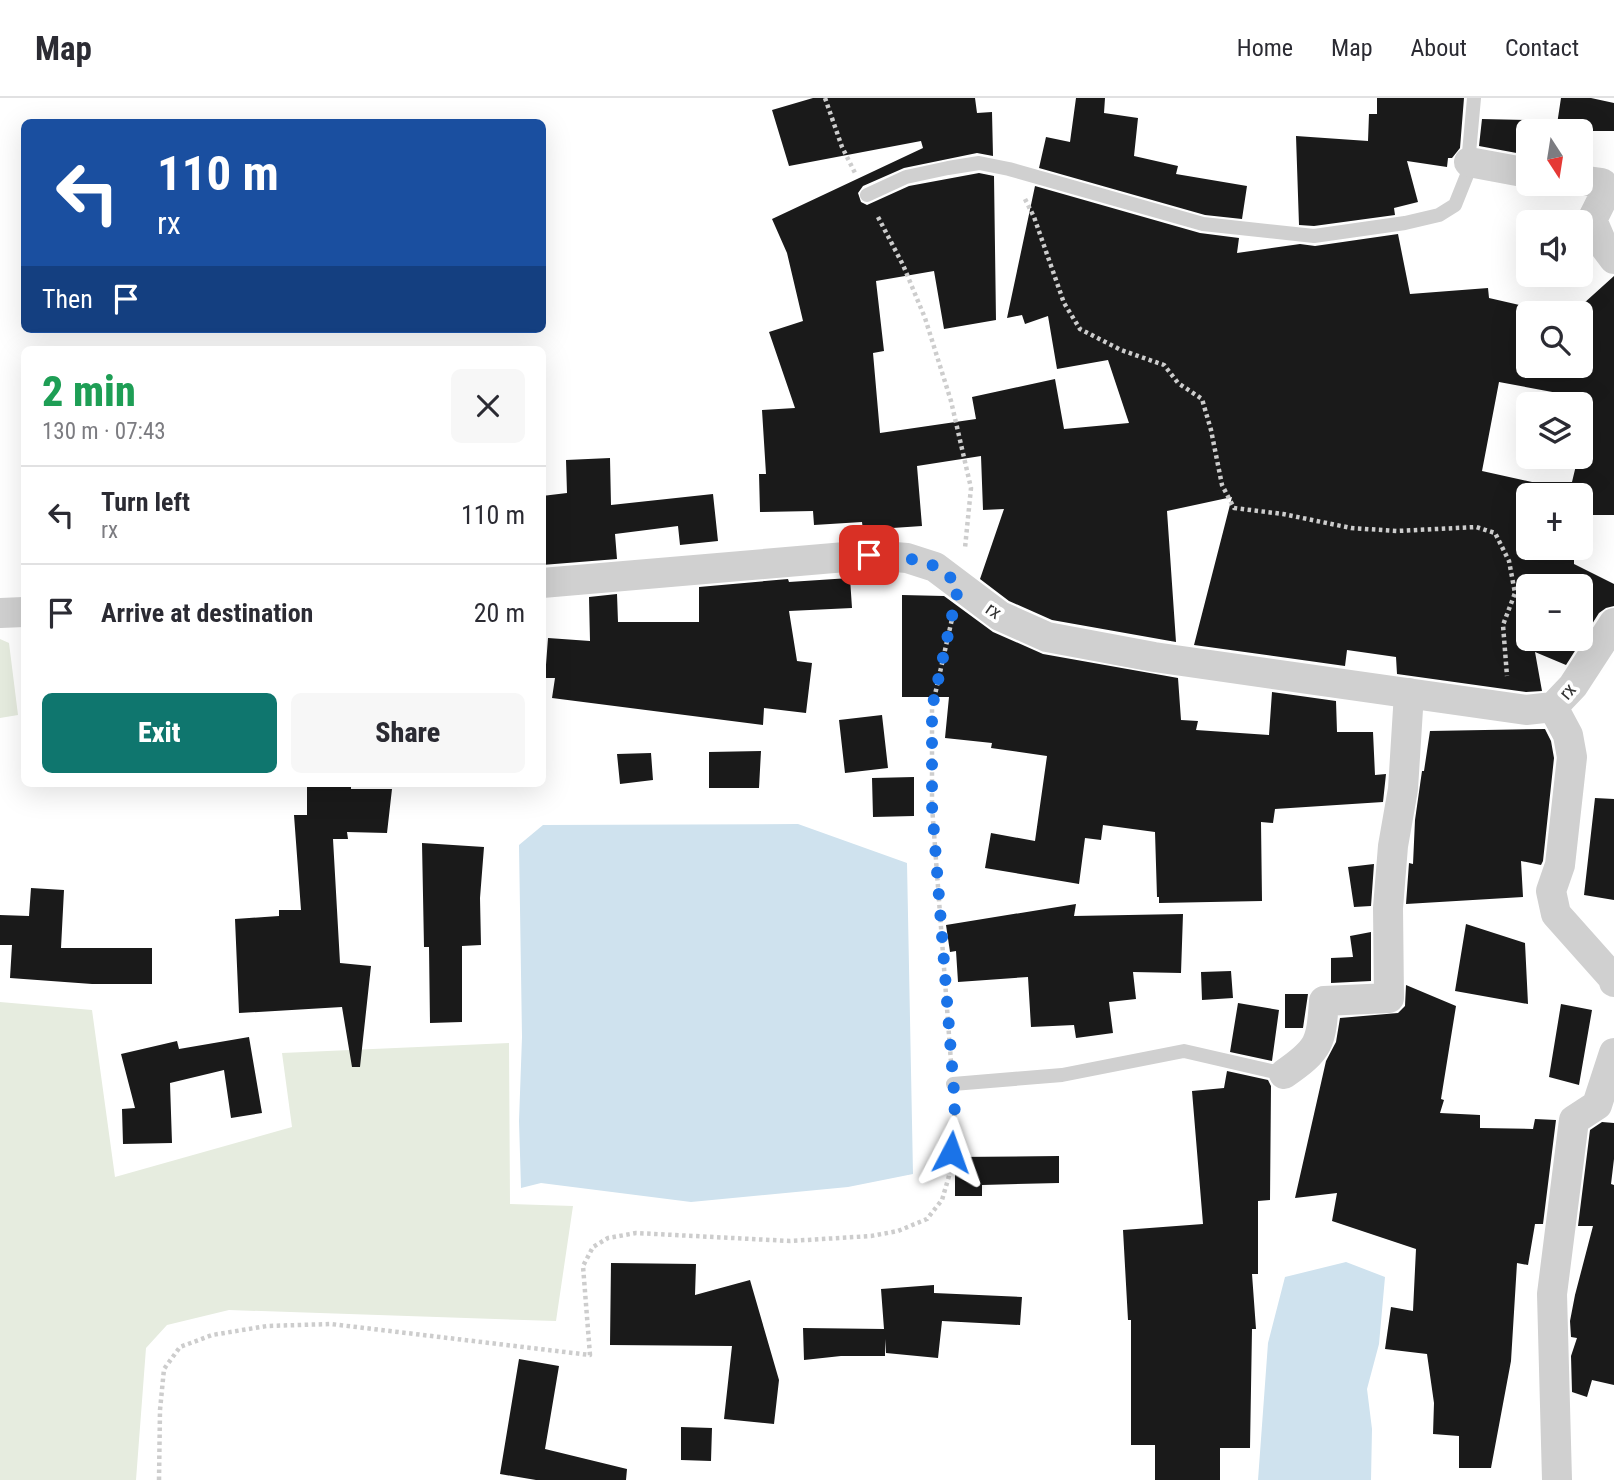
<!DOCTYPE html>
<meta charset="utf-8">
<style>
body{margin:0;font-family:"Roboto Condensed",sans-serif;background:#f7f7f7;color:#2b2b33;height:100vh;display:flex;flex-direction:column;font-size:26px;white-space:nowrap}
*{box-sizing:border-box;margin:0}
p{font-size:23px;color:#7c7c81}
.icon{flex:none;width:38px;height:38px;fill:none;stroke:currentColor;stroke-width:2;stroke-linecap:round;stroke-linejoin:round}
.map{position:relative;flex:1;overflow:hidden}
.sheet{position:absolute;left:21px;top:248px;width:525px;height:441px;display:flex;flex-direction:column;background:#fff;border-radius:10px;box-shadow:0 7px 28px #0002}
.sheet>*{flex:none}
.banner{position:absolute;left:21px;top:21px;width:525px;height:214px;border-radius:10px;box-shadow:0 7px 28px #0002;background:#1a4fa0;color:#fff;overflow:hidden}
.needle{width:46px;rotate:168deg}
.buttons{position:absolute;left:1516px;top:21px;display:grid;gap:14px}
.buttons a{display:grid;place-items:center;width:77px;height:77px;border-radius:10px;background:#fff;box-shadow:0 7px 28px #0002;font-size:35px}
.pin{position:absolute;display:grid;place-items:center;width:60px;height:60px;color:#fff;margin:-30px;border-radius:14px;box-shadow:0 4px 10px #0006}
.me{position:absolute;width:77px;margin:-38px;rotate:4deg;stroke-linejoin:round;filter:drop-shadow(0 0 5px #0008)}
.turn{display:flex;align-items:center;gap:24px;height:147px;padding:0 21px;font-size:32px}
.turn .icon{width:91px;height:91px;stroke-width:2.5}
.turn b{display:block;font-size:49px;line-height:60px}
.then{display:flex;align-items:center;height:66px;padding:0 21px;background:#0003;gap:14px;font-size:26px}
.round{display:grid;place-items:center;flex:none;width:74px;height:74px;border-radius:10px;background:#f7f7f7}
.headline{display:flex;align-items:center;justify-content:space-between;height:119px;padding:0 21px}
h1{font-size:42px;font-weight:800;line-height:52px;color:#1e9e55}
.primary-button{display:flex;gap:14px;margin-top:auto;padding:14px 21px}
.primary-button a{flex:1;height:80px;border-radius:10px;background:#0f766e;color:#fff;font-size:28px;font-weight:800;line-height:80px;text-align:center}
.primary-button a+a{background:#f7f7f7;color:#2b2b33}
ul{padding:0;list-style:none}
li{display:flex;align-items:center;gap:21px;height:98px;padding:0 21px;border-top:2px solid #e1e1e2}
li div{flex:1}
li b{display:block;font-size:26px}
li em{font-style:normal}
header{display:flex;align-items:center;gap:42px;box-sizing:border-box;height:98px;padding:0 35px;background:#fff;border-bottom:2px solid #e1e1e2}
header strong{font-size:33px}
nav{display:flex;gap:38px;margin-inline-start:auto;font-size:24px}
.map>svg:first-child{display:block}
</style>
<header>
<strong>Map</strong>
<nav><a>Home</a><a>Map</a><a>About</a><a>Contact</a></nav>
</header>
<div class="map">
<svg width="1614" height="1382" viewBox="0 0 1614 1382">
<rect width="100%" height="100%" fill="#fff"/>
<path fill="#e6ecdf" d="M0,541L9,545L18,617L0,620Z
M0,904L92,912L115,1079L292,1029L282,955L509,945L510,1106L573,1108L556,1223L229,1212L167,1227L146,1250L136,1382H0Z"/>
<path fill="#cfe2ee" d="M798,726L907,765L913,1076L848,1089L691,1104L541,1085L521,1090L519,1023L522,939L519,747L543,727Z
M1346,1164L1385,1179L1379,1246L1367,1291L1372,1331L1371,1382H1258L1268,1245L1285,1179Z"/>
<path fill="#1a1a1a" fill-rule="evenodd" d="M813,0H975L977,15L992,14L993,58L977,55L904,70L863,88L858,95L861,104L867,107L909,88L979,75L994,78L996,222L944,231L934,173L876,183L884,253L873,255L880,335L976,321L972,299L1055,281L1064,331L1129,325L1108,262L1057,271L1048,218L1025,226L1022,217L1007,220L1035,88L1200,135L1239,140L1237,155L1300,146L1315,148L1398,136L1410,196L1488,190L1489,200L1537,211L1573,215L1614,178V417H1580V397H1528V450H1574V466L1614,486V508L1606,510L1599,515L1566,567L1535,554L1542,593L1526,594L1397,576L1396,559L1347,552L1345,568L1194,547L1232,399L1167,413L1176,544L1052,522L1009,503L980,481L1004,411L983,412L981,358L917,368L922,428L863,432L862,424L814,427L813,413L760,414L759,376H766L762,312L795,310L769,234L803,223L787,155L772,121L923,50L921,43L789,68L772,12ZM1528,215H1580V268H1528ZM1499,284L1590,301L1580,346V359H1578L1572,384H1532L1482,373ZM1528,488H1580V541H1528Z
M1076,0H1105L1104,15L1138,20L1134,58L1178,68L1176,76L1247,88L1242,121L1205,117L1039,70L1046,39L1070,44Z
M1377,0H1464L1460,50L1452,60H1448L1447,69L1407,63L1418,104L1394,110L1395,117L1314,128L1299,127L1296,38L1368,43L1369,16H1377Z
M1561,0H1591L1614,5V33H1556Z
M1482,21L1528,22V57L1479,48Z
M610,360L611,407L713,396L718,443L680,447L678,428L615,436L617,461L542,467V398L567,395L566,362Z
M850,480L852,510L789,513L797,563L812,565L806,615L764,610L763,627L552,600L555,580H545L548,540L590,543L589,499L617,496L618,524H699V489L788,481L789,484Z
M902,497L944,498L993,534L1043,556L1178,580L1181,622L1198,623L1196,632L1269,637L1272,594L1336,603L1337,634H1373L1375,677L1386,676L1383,704L1275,711L1273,725L1261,724L1262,803L1159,805V799H1157L1155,734L1103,727L1101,742L1085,740L1079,786L985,770L991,735L1035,743L1047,658L991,650L992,645L945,640L949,599H902Z
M882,617L888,670L845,675L839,622Z
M1545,631L1551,643L1554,660L1543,763L1541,767L1521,763L1523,799L1406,806L1409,765L1413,766L1415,722L1422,673H1424L1430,633Z
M761,653L759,690H709V654Z
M651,655L653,682L620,686L617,656Z
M914,679V718L873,719L872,680Z
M307,686H351V691H392L387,735L347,734L348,741H333L340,865L371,868L360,969H352L342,909L239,915L235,821L279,818V812H301L294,717H307Z
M1595,700L1614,701V802L1584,797Z
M422,745L484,749L480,800L481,847L462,848V924L430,925L429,849H424Z
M1374,766L1371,808L1354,809L1348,769Z
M31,790L64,792L61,850H152V886H92L10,880L12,847H0V817L29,818Z
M1076,806L1074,818L1183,816L1181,875L1133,874L1136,901L1109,904L1113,935L1076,940L1074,927L1031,929L1028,879L958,884L956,853L950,854L946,827Z
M1466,826L1525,845L1528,906L1455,893Z
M1371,834V883L1331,885V860L1353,859L1350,838Z
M1231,873L1233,900L1202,902L1201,874Z
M1406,887L1456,908L1441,1001L1444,1002L1440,1015L1480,1017V1030L1533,1031L1535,1021L1556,1022L1543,1126H1535L1528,1167L1517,1165L1511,1263L1491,1370H1459V1338L1433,1336L1434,1305L1427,1256L1385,1251L1391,1209L1413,1213L1416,1151L1332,1123L1337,1095L1295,1100L1326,963L1336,944L1340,920L1398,915L1405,908Z
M1285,896H1308L1303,930H1285Z
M1238,905L1279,912L1272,963L1230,954Z
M1561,906L1592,912L1579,987L1549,979Z
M249,939L262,1015L231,1020L224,972L170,985L172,1045L123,1046L122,1011L135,1010L121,956L177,943L179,951Z
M1227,973L1268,982L1271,988L1270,1102L1258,1103V1176H1252L1256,1231H1252L1250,1350H1220V1382H1155V1347H1131V1222H1128L1123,1132L1203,1126L1192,993L1224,990Z
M1602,1024L1614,1025V1061L1611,1086L1614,1087V1287L1592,1282L1587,1299L1572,1294L1571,1258L1577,1240L1571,1239L1570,1223L1575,1197L1593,1128H1578L1590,1032Z
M1059,1058V1085L982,1087V1098H955V1059Z
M611,1165L696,1166L695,1197L750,1182L779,1282L774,1326L724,1321L732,1248L610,1247Z
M934,1187V1195L1022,1199L1020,1227L942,1223L938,1260L886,1255L885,1241V1258H841L804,1262L803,1230L884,1231L881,1191Z
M519,1261L559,1268L545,1351L627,1371L626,1382H536L500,1376Z
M681,1329L712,1330L711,1363L681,1362Z"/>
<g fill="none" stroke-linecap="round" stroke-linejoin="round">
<path stroke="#cdcdcd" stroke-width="4.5" stroke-dasharray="3.5 3.5" stroke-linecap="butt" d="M825,0L842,49L856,77
M1025,101L1034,119L1064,205L1080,231L1121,252L1164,267L1178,285L1202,301L1211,332L1222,387L1234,410L1283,416L1351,430L1397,433L1476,429L1495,435L1509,463L1515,495L1503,527L1507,578
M878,119L903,167L925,220L951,303L971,390L965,450
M951,964L932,708V610L952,521
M159,1382L160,1312L164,1271L180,1249L212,1237L267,1228L331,1226L590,1257L583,1168L593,1149L608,1140L636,1135L790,1143L871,1138L898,1133L927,1121L942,1102L949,1078L955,1011"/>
<path stroke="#d0d0d0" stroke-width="14" d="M867,97L906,79L948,70L979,65L1009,71L1203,126L1314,138L1405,125L1439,117L1455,107L1467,77L1474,0
M953,986L1062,977L1184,953L1284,976"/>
<path stroke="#d0d0d0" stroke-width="30" d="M1469,64L1528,75
M1580,82L1602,85L1604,98L1592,122L1602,145L1614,161
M542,485L869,457L907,460L935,469L1000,518L1047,539L1154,559L1526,612L1553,609L1573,588L1614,525
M0,515L24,514
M1553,609L1568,637L1572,659L1560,767L1551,793L1556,816L1613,880L1614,884
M1284,976C1320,951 1321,945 1324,903L1389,900L1388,810L1393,748L1403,691L1409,595
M1557,1382L1552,1196L1574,1022L1597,1007L1614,955"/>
</g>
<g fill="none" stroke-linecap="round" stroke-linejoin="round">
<path stroke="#1a73e8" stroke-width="12" stroke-dasharray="0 21.6" d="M869,457L908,460L935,468L959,486L932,610V708L955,1007L951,1054"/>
</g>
<g text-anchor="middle" stroke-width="7" stroke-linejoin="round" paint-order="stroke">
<g font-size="19" fill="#333" stroke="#fff">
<text transform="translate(994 512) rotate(35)" y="7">rx</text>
<text transform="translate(1567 593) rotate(-49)" y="7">rx</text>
</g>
</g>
</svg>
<div class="buttons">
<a><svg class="needle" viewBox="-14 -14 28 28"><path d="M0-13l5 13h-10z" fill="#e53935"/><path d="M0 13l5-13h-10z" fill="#7c7c81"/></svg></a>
<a><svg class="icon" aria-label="sound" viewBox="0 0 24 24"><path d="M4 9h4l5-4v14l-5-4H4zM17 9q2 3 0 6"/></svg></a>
<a><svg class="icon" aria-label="search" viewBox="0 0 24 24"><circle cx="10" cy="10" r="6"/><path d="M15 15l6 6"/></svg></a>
<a><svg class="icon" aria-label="layers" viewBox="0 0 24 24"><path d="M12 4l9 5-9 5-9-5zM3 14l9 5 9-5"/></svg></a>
<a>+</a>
<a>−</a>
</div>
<div class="pin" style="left:869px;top:457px;background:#d93025"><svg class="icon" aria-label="arrive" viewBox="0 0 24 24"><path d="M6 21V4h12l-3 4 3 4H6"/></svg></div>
<svg class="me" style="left:951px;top:1054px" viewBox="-20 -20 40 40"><path d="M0-17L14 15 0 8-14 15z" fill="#1a73e8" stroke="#fff" stroke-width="4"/></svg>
<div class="banner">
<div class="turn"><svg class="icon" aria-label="left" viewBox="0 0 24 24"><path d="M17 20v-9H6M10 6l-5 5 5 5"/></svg><div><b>110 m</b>rx</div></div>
<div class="then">Then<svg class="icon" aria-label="arrive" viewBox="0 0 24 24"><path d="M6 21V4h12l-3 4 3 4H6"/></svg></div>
</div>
<section class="sheet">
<div class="headline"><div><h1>2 min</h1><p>130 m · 07:43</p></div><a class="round"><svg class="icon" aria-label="close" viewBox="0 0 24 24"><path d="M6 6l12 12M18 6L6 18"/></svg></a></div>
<ul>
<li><svg class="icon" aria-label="left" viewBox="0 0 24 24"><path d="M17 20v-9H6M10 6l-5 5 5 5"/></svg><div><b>Turn left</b><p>rx</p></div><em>110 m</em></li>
<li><svg class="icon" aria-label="arrive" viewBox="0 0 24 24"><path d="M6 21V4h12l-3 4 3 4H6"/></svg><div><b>Arrive at destination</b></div><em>20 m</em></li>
</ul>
<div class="primary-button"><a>Exit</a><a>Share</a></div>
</section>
</div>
